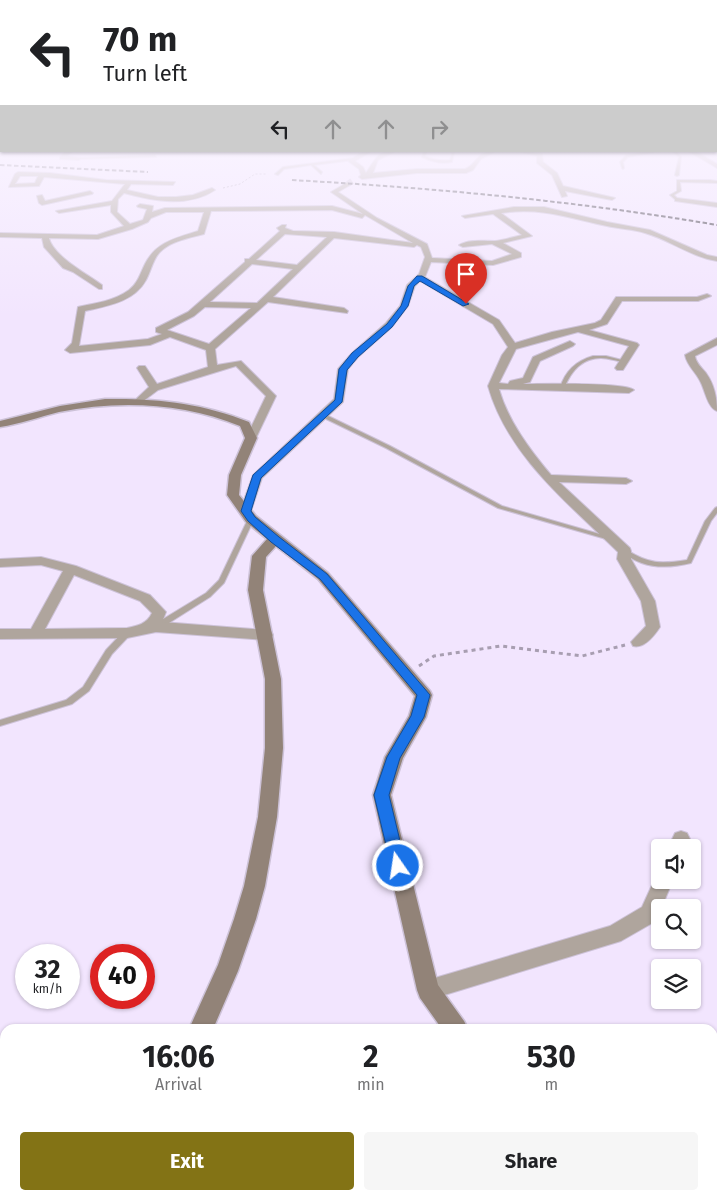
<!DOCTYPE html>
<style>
body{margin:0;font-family:"Fira Sans",sans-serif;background:#f6f6f6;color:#202124;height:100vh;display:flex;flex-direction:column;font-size:19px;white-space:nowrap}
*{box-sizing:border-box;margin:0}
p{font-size:16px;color:#757577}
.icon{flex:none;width:28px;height:28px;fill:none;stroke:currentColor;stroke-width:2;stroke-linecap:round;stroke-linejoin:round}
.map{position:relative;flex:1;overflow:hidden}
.panel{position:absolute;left:0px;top:1024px;width:718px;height:176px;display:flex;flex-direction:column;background:#fff;border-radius:15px 15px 0 0;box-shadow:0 1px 4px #0004}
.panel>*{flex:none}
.banner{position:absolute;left:0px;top:0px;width:718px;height:152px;box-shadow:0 1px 4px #0004;background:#fff;color:#202124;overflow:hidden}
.buttons{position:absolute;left:651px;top:839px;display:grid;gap:10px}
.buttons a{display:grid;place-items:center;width:50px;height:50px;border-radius:5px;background:#fff;box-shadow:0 1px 4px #0004;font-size:25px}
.speed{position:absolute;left:15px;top:944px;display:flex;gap:10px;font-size:25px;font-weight:700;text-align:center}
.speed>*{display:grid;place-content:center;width:65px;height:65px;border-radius:50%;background:#fff;box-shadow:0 1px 4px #0004;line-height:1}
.speed small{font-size:12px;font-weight:400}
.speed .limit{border:8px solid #d22;background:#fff;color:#111}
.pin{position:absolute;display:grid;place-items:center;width:42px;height:42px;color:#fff;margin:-51px -21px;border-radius:50% 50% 50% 0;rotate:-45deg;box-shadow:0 0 5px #0007}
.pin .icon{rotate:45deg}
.me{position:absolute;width:55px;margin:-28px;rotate:347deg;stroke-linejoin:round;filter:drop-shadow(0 0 4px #0008)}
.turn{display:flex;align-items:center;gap:18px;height:105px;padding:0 20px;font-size:22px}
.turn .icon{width:65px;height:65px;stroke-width:2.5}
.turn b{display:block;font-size:35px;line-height:42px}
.lanes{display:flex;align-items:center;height:48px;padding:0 20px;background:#0003;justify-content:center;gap:25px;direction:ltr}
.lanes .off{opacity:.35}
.eta{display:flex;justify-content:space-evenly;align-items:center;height:85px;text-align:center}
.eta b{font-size:30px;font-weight:700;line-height:35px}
.action{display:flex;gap:10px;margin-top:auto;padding:10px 20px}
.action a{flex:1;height:58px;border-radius:5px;background:#837315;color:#fff;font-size:20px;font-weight:700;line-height:58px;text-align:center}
.action a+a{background:#f6f6f6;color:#202124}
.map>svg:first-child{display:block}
</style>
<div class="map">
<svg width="717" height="1199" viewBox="0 0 717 1199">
<rect width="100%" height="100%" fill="#f2e5fe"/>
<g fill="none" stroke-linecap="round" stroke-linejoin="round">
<path stroke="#c9bed3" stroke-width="6" stroke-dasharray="6 3" stroke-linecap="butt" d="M348,184L352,181"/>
<g stroke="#cdc2d8" stroke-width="2">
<path id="lane" d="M424,151H427L425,156C433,160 441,161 450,160L452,153H454L452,162C441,164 432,162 422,157Z
M652,151H660L628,157L623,162L624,168L623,169L622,168L620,162L626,155Z
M673,151H676L681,157L679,175L677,176L675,175L679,157Z
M155,155L156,157L79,159L78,158Z
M353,158L354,160L314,165L322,172L321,174L311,165L284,169L278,175L275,174L283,167Z
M677,180H710L717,181V183L680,182L681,191L674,195L679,200L677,201L670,195L677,191Z
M593,356H606L626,361L624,362C616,361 608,358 601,358C581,358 570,373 564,389H560V388C565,371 576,361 593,356Z
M322,413L390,446L502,506L610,537L611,538L610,539H606L498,508L386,448L320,416L319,415Z
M717,507V513L711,521L691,563C667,569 641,569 622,551L625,549L627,550C649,564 661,564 687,560L705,521L715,508Z
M251,517L254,519L224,583L210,597L161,628H155L154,626L155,624L206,593L219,580L248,519Z
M127,630L130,631L131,633L130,635L112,654L89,691L72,704L0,726V720L66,700L83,687L106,650L124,631Z"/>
</g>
<g stroke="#cdc2d8" stroke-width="2">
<path id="street" d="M66,151H73L67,156L82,158L79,160L60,159V157Z
M364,151H372L355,161L363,167L366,173C376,159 376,151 396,151L378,160L373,173L417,169H465C478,164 475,151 496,151L481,159L473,170L466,173H417L362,179L359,177L361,175L359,169L348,161Z
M518,151L542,154L543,162L557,173L563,186L615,198L612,200L565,191L567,196L562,197L552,175L537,163V156Z
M688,151H695L717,164V168Z
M18,172L50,173L106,180L175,182L173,185L131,184L127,190L158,197H176L193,195L212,188L215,190C188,208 153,201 124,193L118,199L117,212L130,224L143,220L147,209L138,207L137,206L140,204L153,206L152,212L165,208L332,206L363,214L331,192L348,182L350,185L338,192L377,218L427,244L432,258L492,261L512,254L492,244L463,247L459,245C469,239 484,241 495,241C503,240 513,237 522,235L493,214L465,218L462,216L514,207H544L607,222L650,230L707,255L717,257V261C691,257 670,240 645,233C633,229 620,229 607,226C568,218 542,207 501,213L532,236L503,243L521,253V257L493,265L431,262L425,277L499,320L515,343L552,332L595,323L601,320L616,297H697L707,294L711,296L698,301H622L607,324L589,330L637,343L639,345L623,370H617L615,368L629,346L578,332L516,349L499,383L508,384L510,381L523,378L533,357L570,341L575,344L573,346L540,361L530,382L523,384C541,384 625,382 634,390L629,393L499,389C508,421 530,450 551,475L626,478L632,481L626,484L559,482L630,548L631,551V559L655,601L660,627C654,636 644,649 633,646L631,642L646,626L641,601L617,559L618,552C568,503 508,456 488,386L502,355L508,347L493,324L420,281L415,286L408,306L392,327L358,357L348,369L343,402L262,478L250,514H242L240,511L253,475L334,399L338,369L352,353L386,323L400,306L407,285L419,274L425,257L421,247L417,245L414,247L334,238L273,297L344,308L348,311L347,313L268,302L215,349L217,365L241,361L276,396L256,438L251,441L246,438L266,396L236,366L158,390L138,405L133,402L149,387L137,368L139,366H145L157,384L208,367L206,350L170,337L150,345L70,353L65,350L72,343L78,307C95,303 114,301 129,290C138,283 140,274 145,264C156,242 176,238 198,231L204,212H166L151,218L148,222L132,229L98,239L49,238C53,256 87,274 102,285V289H99L73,272L63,268L44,247L42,238L0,237V233L97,235L124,226L111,212V205L59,213L56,211L112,201L125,184L44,177L39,186L9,187L15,174ZM20,176H38L35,183L15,184ZM332,210L362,218L365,215L413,243L334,232L293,231L285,228L286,225H282L277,228L280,231L249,259H245V262L188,312L156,328V332L162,334L148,339L79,346L85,311C107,306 134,302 146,280C151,271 153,259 160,252C171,241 189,238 204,234L211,211ZM285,234L327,237L297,265L256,260ZM252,264L293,269L257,303L210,302ZM205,307L251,308L209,344L167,330L194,316Z
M90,191L93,193L92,194L42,205L39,203L37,196L42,195L45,201Z
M677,198L717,203V207L675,201V199Z
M717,338V345L695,356C696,363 701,367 706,373C714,384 717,397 717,411C708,408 705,391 701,383C697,373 687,366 685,355Z
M41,557L76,566L150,595L166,612L162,622L266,630L271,631L273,635L271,639L266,640L156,632L127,638L0,639V629H31L63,571L41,565L0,567V559ZM74,575L140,601L152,613C147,624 137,626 127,628L45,629Z
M681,831L687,833L690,839L686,848H668L675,833Z
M660,873V880H673L656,921L621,941L428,1000L421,997L418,990L421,983L428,980L610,926L642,907L657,874Z
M0,1117L5,1119V1143L0,1141Z
M78,1195H102V1199H78Z
M548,1195H572V1199H548Z"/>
</g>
<g stroke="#cdc2d8" stroke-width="3">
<path id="secondary" d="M105,399C155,398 202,403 249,422L257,438L241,475L239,495L256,516L328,573L430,691L432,695L426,717L403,758L391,795L438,985L464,1021L468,1029H442L420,998L417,990L373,795L385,757L409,716L415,696L318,579L276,546L266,557L263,590L281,679L283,748L277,817L265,886L256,919L238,971L213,1029H189L218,965L234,919L244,886L258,817L265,748V679L248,590L252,556L267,539L246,522L227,495L229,475L245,438L240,426C183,403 120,400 59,412C39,417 20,424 0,427V421L60,406Z
M717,1108V1135L712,1136V1110Z
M108,1195H135L134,1199H107Z"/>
</g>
<path stroke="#a89eb1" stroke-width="1" stroke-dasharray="2 2" stroke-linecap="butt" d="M223,188L240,184L255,174H267"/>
<path stroke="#a89eb1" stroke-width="3" stroke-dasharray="4 4" stroke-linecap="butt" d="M419,666L434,656L501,646L582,656L625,645"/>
<use href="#lane" fill="#afa59d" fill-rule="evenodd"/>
<use href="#street" fill="#afa59d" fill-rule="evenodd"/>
<use href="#secondary" fill="#928378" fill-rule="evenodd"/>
<path stroke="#403b46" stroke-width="2" stroke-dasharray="4.5 2.5" stroke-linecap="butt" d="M0,165L148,172
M292,180C435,188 576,201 717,225"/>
</g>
<linearGradient id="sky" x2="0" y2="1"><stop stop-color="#73acce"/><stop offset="0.47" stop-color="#f9f3ff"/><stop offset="1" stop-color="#f9f3ff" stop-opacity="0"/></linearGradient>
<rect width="717" height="317" fill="url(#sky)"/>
<path fill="#1a73e8" stroke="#114b97" d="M417,276H422L469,304L463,306L420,281L414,286L408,306L392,327L358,357L347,370L342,402L261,478L251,511L255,517L279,537L327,574L430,695L424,717L400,758L389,795L406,866L404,871L398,873L393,871L391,866L374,795L387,757L411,716L417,695L320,579L271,542L248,521L241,511L253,475L335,400L339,369L352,353L387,324L401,306L408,286Z"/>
</svg>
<div class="buttons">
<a><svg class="icon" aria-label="sound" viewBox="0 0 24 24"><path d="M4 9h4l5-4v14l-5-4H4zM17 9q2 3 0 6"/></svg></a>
<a><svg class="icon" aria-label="search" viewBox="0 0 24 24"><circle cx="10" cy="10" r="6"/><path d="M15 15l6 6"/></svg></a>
<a><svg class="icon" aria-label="layers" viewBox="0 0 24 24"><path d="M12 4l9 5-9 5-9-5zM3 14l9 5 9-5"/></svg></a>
</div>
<div class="speed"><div>32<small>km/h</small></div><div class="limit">40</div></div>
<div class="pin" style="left:466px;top:304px;background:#d93025"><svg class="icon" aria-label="arrive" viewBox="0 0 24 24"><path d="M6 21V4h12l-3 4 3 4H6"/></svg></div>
<svg class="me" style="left:398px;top:866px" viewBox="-20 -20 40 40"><circle r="17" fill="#1a73e8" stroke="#fff" stroke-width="3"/><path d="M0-11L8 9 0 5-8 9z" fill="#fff"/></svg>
<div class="banner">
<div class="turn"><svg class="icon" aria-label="left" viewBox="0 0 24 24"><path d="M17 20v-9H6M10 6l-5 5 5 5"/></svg><div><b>70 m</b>Turn left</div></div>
<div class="lanes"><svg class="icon" aria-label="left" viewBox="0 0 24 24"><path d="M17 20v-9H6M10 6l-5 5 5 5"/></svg><svg class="icon off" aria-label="ahead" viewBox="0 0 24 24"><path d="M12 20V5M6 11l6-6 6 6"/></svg><svg class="icon off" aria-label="ahead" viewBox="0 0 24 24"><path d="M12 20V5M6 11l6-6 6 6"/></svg><svg class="icon off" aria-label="right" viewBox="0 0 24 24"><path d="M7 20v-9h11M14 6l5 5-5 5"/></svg></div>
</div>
<section class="panel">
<div class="eta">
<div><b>16:06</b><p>Arrival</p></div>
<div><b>2</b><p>min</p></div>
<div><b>530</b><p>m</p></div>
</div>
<div class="action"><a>Exit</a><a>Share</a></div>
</section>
</div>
